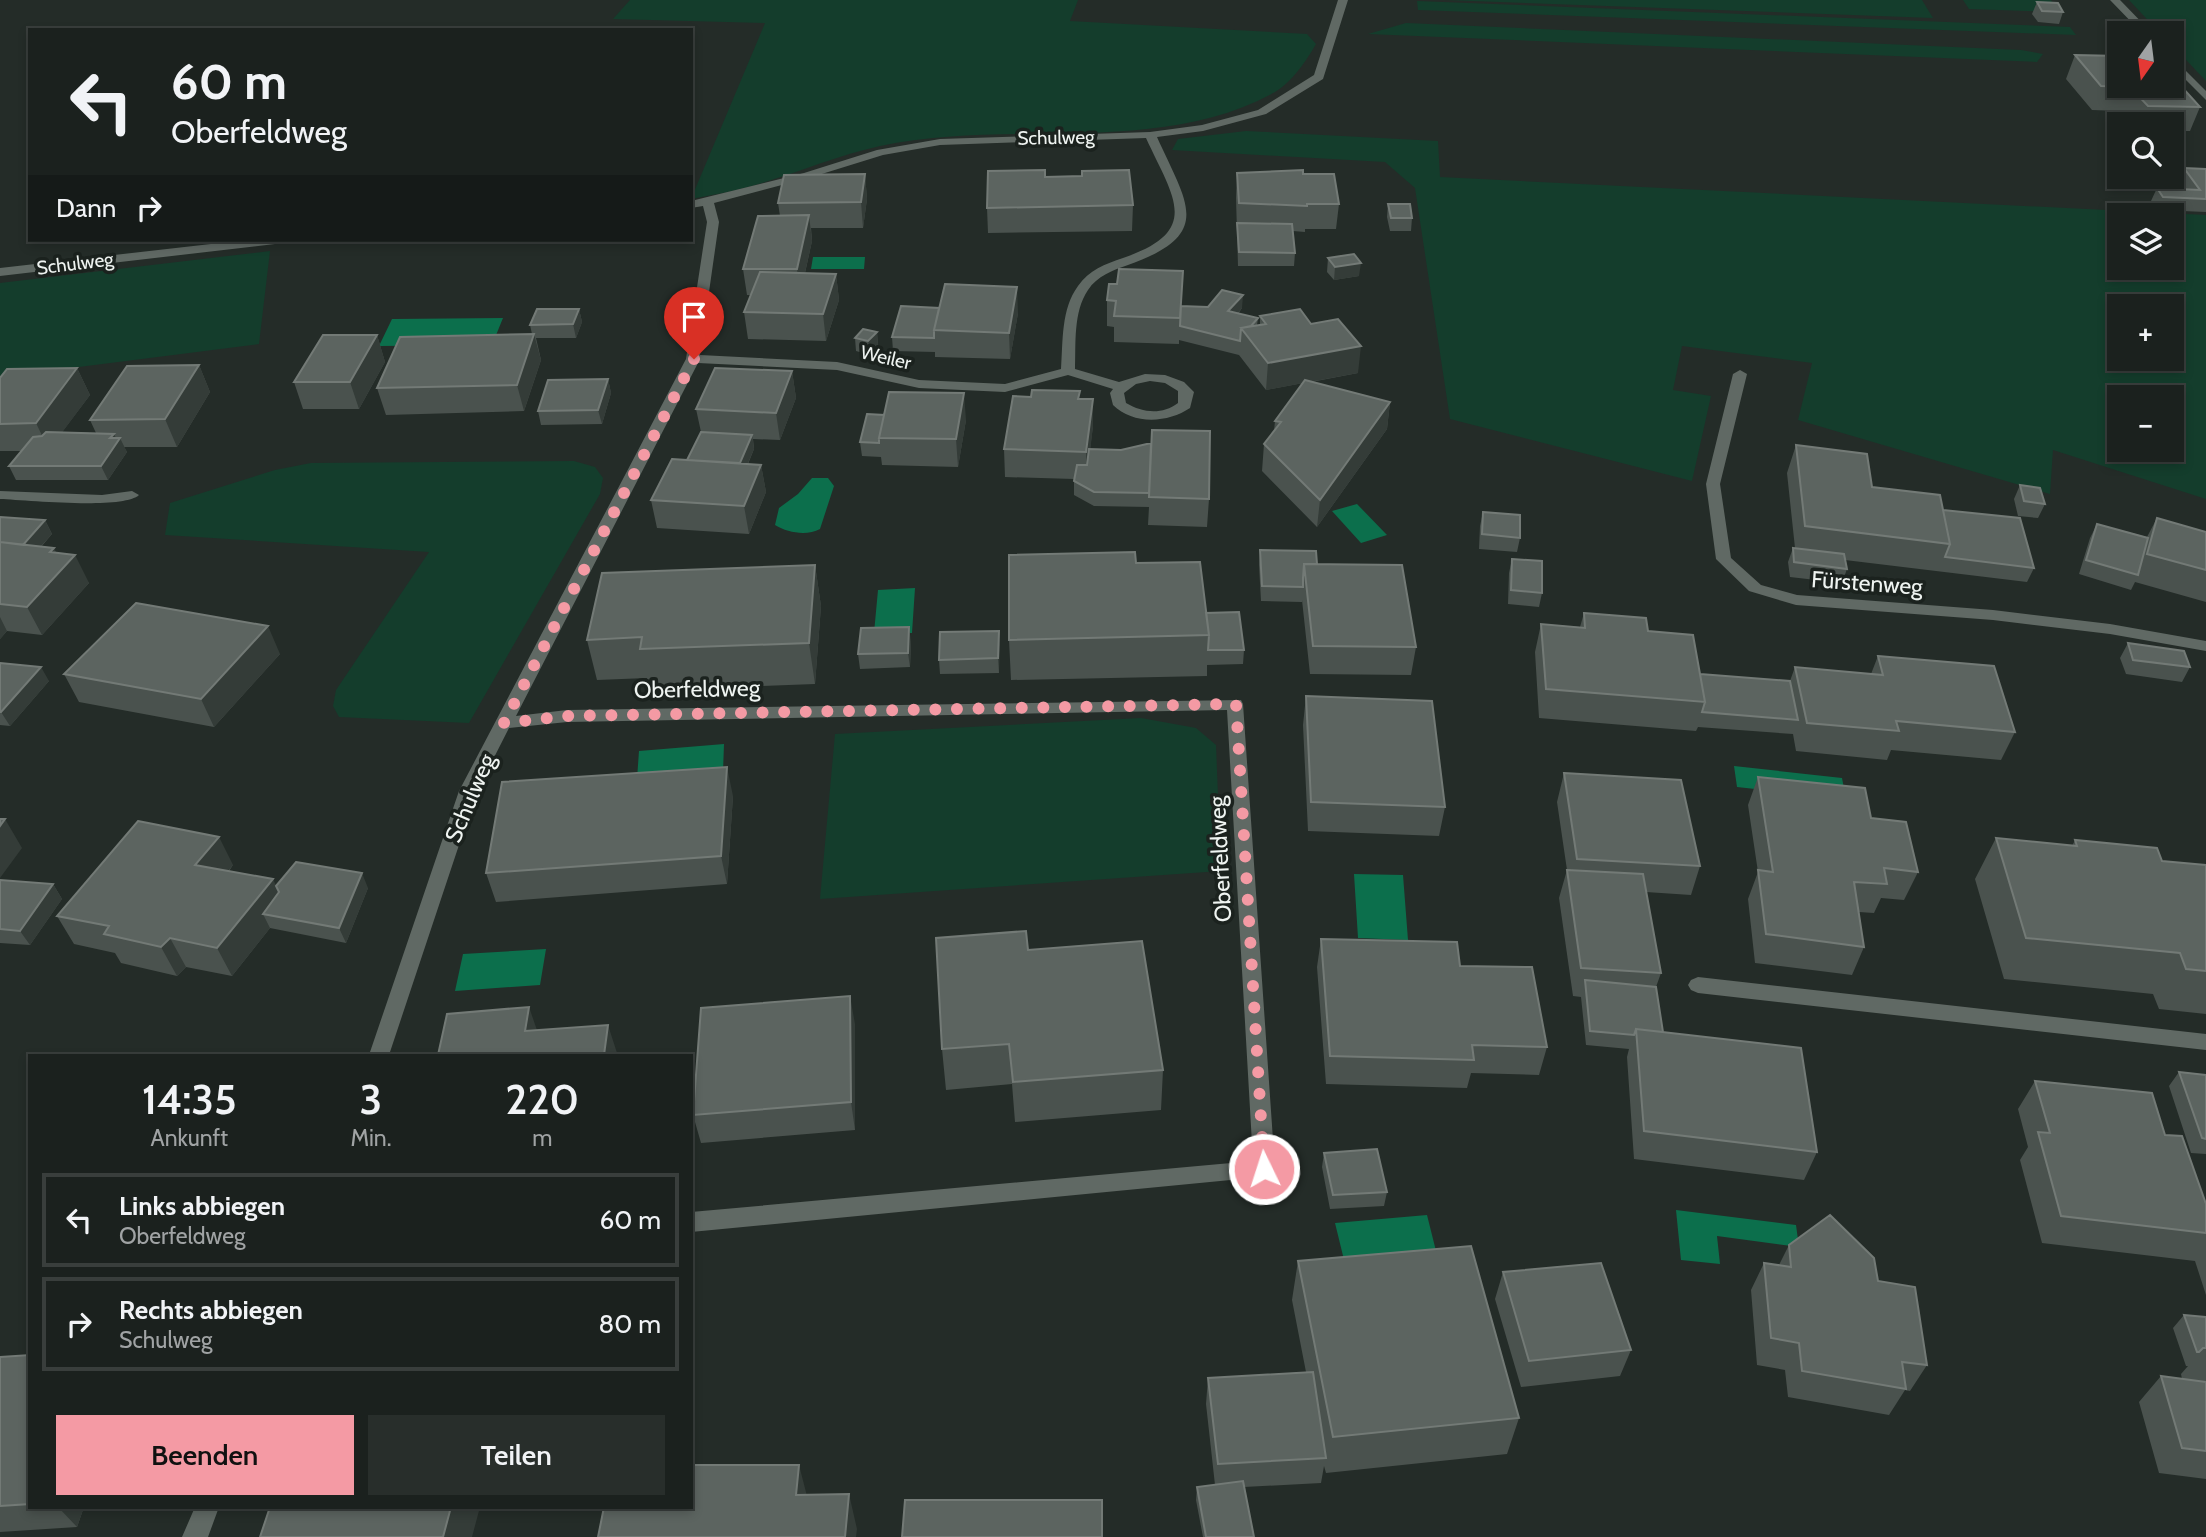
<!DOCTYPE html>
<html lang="de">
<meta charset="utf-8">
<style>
body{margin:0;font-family:Cabin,sans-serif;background:#282e2b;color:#f1f3f6;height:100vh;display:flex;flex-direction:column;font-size:26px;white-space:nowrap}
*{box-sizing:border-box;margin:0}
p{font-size:23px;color:#a0a3a4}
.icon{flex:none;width:38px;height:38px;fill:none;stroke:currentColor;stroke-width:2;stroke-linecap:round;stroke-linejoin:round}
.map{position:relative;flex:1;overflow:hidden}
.sheet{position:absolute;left:28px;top:1054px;width:665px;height:455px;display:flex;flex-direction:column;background:#1b211e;border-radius:0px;box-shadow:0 4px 10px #0003,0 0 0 2px #393e3c}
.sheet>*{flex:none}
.top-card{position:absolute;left:28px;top:28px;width:665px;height:214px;border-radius:0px;box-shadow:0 4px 10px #0003,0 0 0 2px #393e3c;background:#1b211e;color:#f1f3f6;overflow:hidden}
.needle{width:46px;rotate:194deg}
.buttons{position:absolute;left:2107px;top:21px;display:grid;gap:14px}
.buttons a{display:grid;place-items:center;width:77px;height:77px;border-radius:0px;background:#1b211e;box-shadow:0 4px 10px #0003,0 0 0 2px #393e3c;font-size:35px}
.pin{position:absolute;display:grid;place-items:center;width:60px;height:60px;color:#fff;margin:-72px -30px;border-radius:50% 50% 50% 0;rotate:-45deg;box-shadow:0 0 7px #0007}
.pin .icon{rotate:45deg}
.me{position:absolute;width:77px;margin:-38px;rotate:356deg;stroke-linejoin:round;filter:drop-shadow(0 0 5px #0008)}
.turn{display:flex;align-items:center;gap:24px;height:147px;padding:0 28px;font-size:32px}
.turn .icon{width:91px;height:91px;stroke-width:2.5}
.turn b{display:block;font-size:49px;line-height:60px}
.then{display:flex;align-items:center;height:66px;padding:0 28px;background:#0003;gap:14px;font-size:26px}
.eta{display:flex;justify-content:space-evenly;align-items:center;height:119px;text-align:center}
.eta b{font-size:42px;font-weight:600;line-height:49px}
.primary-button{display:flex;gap:14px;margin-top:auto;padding:14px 28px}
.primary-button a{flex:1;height:80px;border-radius:0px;background:#f49aa4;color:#111;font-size:28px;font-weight:600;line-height:80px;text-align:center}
.primary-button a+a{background:#282e2b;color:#f1f3f6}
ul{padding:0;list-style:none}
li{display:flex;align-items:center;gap:21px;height:94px;margin:0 14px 10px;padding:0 14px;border:4px solid #393e3c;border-radius:0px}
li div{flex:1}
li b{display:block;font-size:26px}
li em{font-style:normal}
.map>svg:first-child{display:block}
</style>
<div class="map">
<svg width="2206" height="1537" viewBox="0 0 2206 1537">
<rect width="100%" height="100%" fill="#242c28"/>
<path fill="#143d2c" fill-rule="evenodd" d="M630,0H1078L1070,21L1307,34L1316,44C1307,60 1292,82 1275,92C1158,157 1008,118 880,146C835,156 792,175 748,187C730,192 710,195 691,199L765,23L613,19Z
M1445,0H1922L1933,18Z
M1963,0H2051L2060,12L1969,9Z
M2129,0H2206V81L2172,45V33H2160Z
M1417,1L2070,27L2076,35L1418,10Z
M1406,23L2021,50L2043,54L2037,62L1368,34Z
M1246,131L1438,141L1440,177L2206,215V499L2053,450L2050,494L1798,420L1812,363L1682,346L1673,390L1711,396L1692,481L1450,419L1415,188L1385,162L1172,150L1178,139ZM2119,215H2172V268H2119ZM2119,306H2172V359H2119ZM2119,397H2172V450H2119Z
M270,251L259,344L0,377V283Z
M574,461L595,467L603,478L600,494L469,723L339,717L333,706L336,690L429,552L165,535L170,503L275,470L311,463Z
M1141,718L1196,728L1216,745L1221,871L820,899L835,734Z"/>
<path fill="#0c6f4c" d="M813,257H865L864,269H811Z
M503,318L492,345L379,346L392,319Z
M812,478H828L834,486L820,529C807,536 788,533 775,525L779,508L798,494Z
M1357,504L1387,535L1361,543L1332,511Z
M915,588L912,633H874L878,590Z
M724,744L723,772L637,779L639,751Z
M1734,766L1842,778L1846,799L1737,787Z
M1354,874L1403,875L1408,940L1358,938Z
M546,949L540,985L455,991L463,954Z
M1676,1210L1796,1225L1799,1247L1717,1236L1720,1264L1681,1260Z
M1427,1215L1437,1255L1345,1264L1335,1223Z"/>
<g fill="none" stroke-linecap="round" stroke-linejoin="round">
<path fill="#606964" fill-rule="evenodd" d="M1698,977L2206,1034V1050L1698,993L1691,990L1688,985L1691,980Z"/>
<path fill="#606964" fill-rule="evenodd" d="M1338,0H1348L1323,79L1266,114L1203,131L1157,137C1187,204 1215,234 1128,265C1113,270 1097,276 1088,290C1073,312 1076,344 1075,369L1119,382L1145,374L1165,375L1184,382L1194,392L1190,408C1168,423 1133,425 1113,405L1110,393L1113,389L1068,375L1005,392L919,388L837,370L698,363L516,716L567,710L1241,700L1243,704L1275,1169L1272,1176L691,1232V1212L1253,1161L1227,710L567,722L509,728L477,791L389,1055H369L459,791L686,359L707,222L703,206L691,208V201L804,173L877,150L940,139L1150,132L1202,125L1258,110L1314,75ZM1146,138C1173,197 1203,231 1123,258C1105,264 1089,270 1078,286C1061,309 1063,341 1061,369L1005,384L919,380L837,362L700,355L719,222L714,203L812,177L883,155L940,145ZM1150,381L1165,383L1178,391V403C1162,415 1143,413 1126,403L1124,393L1136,384Z
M2110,0H2120L2152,33H2142Z
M2172,57L2206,91V100L2172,66Z
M246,240H281L275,244L0,276V268Z
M1740,370L1747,374L1720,484L1731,558L1761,585L1797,595L1993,610L2110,624L2206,641V651L2110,634L1993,620L1796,605L1749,591L1716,559L1706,484L1733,374Z
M0,491L102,495L132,491L139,495C123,510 26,500 0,499Z
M195,1507H219L208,1537H182Z"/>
</g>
<path fill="#4a524e" d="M2037,2L2063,12L2059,24L2038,22L2032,14Z
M2075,55L2172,86L2200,107L2190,131H2172V124H2133L2121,111L2092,110L2066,79Z
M2184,168L2206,169V212L2158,210L2151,201L2157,188L2184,190L2178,180Z
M1237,173L1303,174L1339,204L1336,229H1305V232L1293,231L1295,253L1294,266H1238L1236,198Z
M865,174L867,199L863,228H811L812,241L805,273L836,274L839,300L826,341L748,339L744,312L751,295H747L743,269L780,216L778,203Z
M1388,204L1412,218L1411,231H1390L1387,217Z
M1133,205L1132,231L988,233L987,208Z
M1328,258L1359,276L1334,280L1327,272Z
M1107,300L1181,306L1242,308L1238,314L1258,318L1257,325H1260V316L1311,324L1358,373L1311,382L1390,402L1387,429L1317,527L1262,471L1264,444L1274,431L1275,421L1303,383L1266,390L1239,355L1179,340V344L1114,342V327L1107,326Z
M579,309L582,322L576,338H536L541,360L524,411L386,415L377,388L532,334L530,325Z
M1018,313L1010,359L935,357V352L893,351L892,337Z
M877,332L878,346L870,355L856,351L855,338Z
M377,335L385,362L359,409H303L294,382Z
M199,365L210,392L177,447H124L127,452L108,480H16L9,466L22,451H0V378L77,368L90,395L62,432L96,433L90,420Z
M792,371L796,398L780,440L753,439L754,449L748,464L761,465L766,492L749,534L657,528L651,500L687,460L701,432L696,409Z
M608,379L611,393L602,424L541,425L538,411Z
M1080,399L1093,426L1090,449L1209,499L1207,527L1148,525L1149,507L1094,506L1074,495V479L1005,477L1004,449Z
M966,420L958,467L882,465L881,457L862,456L860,442Z
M1796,445L1872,487L1943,510L2034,568L2027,582L1845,560L1847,569L1842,583L1790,577L1788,562L1793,548H1795L1787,473Z
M2020,485L2045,504L2038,518L2018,516L2014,499Z
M1483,512L1520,538L1517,552L1479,549L1480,526Z
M0,517L45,520L52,534L41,547L57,553L89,583L42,635L7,631L0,639Z
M2157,518L2206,532V602L2135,582L2131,590L2079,574L2090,538L2097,524L2147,537Z
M1260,550L1317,564L1416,647L1411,675L1310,674L1302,600V602L1261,601L1259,565Z
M1512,559L1542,593L1539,607L1508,604L1509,573Z
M1136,563L1206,613L1244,650L1243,664L1207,665V676L1011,680L1009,640Z
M815,565L821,606L815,684L649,690L647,678L597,680L587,640Z
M1584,613L1648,631L1700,674L1790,681L1795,667L1871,674L1878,656L2015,732L2001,760L1891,750L1887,760L1796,751L1793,734L1698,727L1696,731L1539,718L1535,652L1541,624L1580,627Z
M999,631V673L940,674L939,660Z
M911,642L910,667L860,669L858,654Z
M2128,643L2190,667L2182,682L2126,674L2120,658Z
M280,654L214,727L79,702L64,674Z
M0,663L49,681L10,726L0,725Z
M1306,696L1445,807L1439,836L1308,831L1303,725Z
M1564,773L1700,866L1691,895L1646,892L1661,973L1656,987L1663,1032L1817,1152L1804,1180L1634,1159L1627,1057L1629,1049L1586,1045L1581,997L1573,996L1559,898L1567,870L1557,802Z
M1758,777L1871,818L1918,872L1904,900L1881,898L1874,913L1859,912L1864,947L1852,975L1755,963L1748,899L1758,872L1748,805Z
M733,796L727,884L496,902L486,873Z
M1996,838L2072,846L2075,840L2162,861L2206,865V1014L2159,1009L2153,994L2004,979L1975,879Z
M233,865L229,871L276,886L368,888L346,943L270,928L232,976L186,967L177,976L121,963L115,953L74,944L57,916Z
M0,880L53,884L62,899L30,945L0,943Z
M1321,939L1460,966L1547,1047L1539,1075L1471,1073L1467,1088L1326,1084L1317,967Z
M1028,950L1163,1070L1161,1110L1015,1122L1012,1084L946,1090L942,1049Z
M855,1024V1130L701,1143L693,1115Z
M2179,1072L2206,1075V1154L2191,1153L2169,1086Z
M2035,1081L2165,1135L2206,1204V1295L2195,1261L2042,1243L2020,1160L2028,1147L2018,1109Z
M1324,1153L1387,1192L1384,1206L1330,1209L1322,1167Z
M1789,1245L1878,1281L1927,1365L1910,1391L1905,1390L1889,1415L1788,1397L1785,1370L1757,1365L1751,1290L1764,1263L1779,1265Z
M1298,1261L1519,1418L1507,1454L1326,1473L1324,1466L1321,1483L1244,1487L1254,1537H1203L1196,1500L1197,1487L1215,1485L1206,1404L1208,1378L1306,1372L1292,1300Z
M1503,1272L1631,1350L1620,1376L1521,1387L1495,1299Z
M2184,1315L2206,1317V1479L2159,1473L2139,1402L2161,1376L2182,1379L2181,1374L2188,1366H2186L2173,1328Z
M30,1355V1507H84L77,1527L0,1532V1357Z"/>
<path fill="#343c38" d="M865,174L867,199L863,228L861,202Z
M809,215L812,241L800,295L797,269Z
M1361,263L1359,276L1334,280L1335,267Z
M836,274L839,300L826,341L823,314Z
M1017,287L1018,313L1010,359L1009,333Z
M1243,295L1242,308L1228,325V311Z
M579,309L582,322L576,338L573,324Z
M877,332L878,346L870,355L868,341Z
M534,334L541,360L524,411L517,385Z
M377,335L385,362L359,409L350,382Z
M1361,346L1358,373L1266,390L1268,363Z
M199,365L210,392L177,447L165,419Z
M77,368L90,395L49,450L36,423Z
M792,371L796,398L780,440L776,413Z
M608,379L611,393L602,424L598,410Z
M964,393L966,420L958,467L956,439Z
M1093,399V426L1087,479L1086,452Z
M1390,402L1387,429L1317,527L1320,500Z
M114,434L118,442L120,438L127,452L108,480L101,466L110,438Z
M752,435L754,449L742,477L740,463Z
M761,465L766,492L749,534L744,506Z
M45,520L52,534L23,566L16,552Z
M54,548L64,567L75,555L89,583L42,635L27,607L50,552Z
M815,565L821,606L815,684L809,643Z
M0,617L7,631L0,639Z
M268,626L280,654L214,727L201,699Z
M909,627L911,642L910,667L908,653Z
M999,631L1000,645L999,673L998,658Z
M41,667L49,681L10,726L1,712Z
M727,767L733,796L727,884L721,856Z
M5,819L22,848L0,878V826Z
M219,837L233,865L210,893L195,865Z
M362,873L368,888L346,943L339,928Z
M273,879L286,907L263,914L270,928L232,976L217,948Z
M53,884L62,899L30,945L20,931Z
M170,938L186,967L177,976L161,947Z
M850,996L855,1024V1130L851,1102Z
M529,1007L539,1036L525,1031Z
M608,1025L617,1053V1055H604Z
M799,1465L808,1500L796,1495Z
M849,1494L857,1529L856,1537H845Z
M58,1507H84L77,1527Z
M451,1507H480L472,1537H443Z"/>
<path fill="#5c6460" stroke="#737a76" stroke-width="2" d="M2037,2L2058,3L2063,12L2042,11Z
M2075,55L2119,56V86H2172V76L2200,107L2148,106L2130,87L2101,86Z
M2184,168L2206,169V199L2163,197L2157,188L2200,190Z
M1045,170V177L1082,176V171L1129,170L1133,205L987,208L988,171Z
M1303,170V174H1334L1339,204H1307V206L1239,203L1237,173Z
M865,174L861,202L778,203L784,175Z
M1388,204H1410L1412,218H1391Z
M809,215L797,269H743L758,216Z
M1237,223L1292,224L1295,253L1239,252Z
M1354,254L1361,263L1335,267L1328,258Z
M1119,269L1183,271L1180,318L1114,316L1116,301L1107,300L1109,284H1117Z
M760,272L836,274L823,314L744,312Z
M945,284L1017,287L1009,333L934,330Z
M1222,290L1243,295L1228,311L1258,318L1251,326L1241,328L1240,341L1180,326L1181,306L1208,307Z
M901,306L939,308L934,330V338L892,337Z
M537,309H579L573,324L530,325Z
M1300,309L1311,324L1338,319L1361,346L1268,363L1241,328L1266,324L1260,316Z
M863,329L877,332L868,341L855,338Z
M534,334L517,385L377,388L400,337Z
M323,335H377L350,382H294Z
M199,365L165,419L90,420L127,366Z
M77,368L36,423L0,424V378L7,369Z
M715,368L792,371L776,413L696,409Z
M608,379L598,410L538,411L548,380Z
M1305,380L1390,402L1320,500L1264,444L1281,422L1275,421Z
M1032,390L1080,391L1078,399H1093L1086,452L1004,449L1013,396L1031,397Z
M889,392L964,393L956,439L879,438Z
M867,414L884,415L879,438V443L860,442Z
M1152,430L1210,431L1209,499L1149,497Z
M46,432L114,434L110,438H120L101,466H9L33,437L42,436Z
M701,432L752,435L740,463L687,460Z
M1151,443L1149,493L1094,492L1074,481L1077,465H1087L1089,449L1121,450Z
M1796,445L1867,454L1872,487L1940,495L1950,544L1805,526Z
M672,459L761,465L744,506L651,500Z
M2020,485L2040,488L2045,504L2024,501Z
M1943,510L2020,518L2034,568L1945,557L1950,544Z
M1483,512L1520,515V538L1482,534Z
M0,517L45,520L23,545L0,542Z
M2157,518L2206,532V570L2147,554Z
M2097,524L2148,538L2138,575L2086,560Z
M0,542L54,548L50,552L75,555L27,607L0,604Z
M1793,548L1844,554L1847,569L1794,562Z
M1260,550L1316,551L1317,564H1304L1303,578V587L1262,586Z
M1135,552L1136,563L1200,562L1209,635L1009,640V555Z
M1512,559L1542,561V593L1511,590Z
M1304,564L1402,565L1416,647L1313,646Z
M815,565L809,643L640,649L642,637L587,640L602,573Z
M136,603L268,626L201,699L64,674Z
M1239,612L1244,650H1208L1209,635L1206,613Z
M1584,613L1646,618L1648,631L1693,635L1705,702L1546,689L1541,624L1585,628Z
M909,627L908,653L858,654L861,628Z
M999,631L998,658L939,660L940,632Z
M2128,643L2184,651L2190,667L2133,660Z
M1878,656L1994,666L2015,732L1896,721L1899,731L1807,723L1795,667L1883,675Z
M0,663L41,667L1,712H0Z
M1700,674L1790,681L1798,720L1702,712L1705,702Z
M1306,696L1432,701L1445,807L1311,802Z
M727,767L721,856L486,873L502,782Z
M1564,773L1681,780L1700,866L1577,859Z
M1758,777L1865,788L1871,818L1906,822L1918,872L1884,868L1887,884L1854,882L1864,947L1766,934L1758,870L1773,872Z
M0,819H5L0,826Z
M138,821L219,837L195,865L273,879L217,948L170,938L161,947L104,934L109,926L57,916Z
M1996,838L2077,846L2075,840L2157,848L2162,861L2206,865V971L2186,969L2180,953L2026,938Z
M296,862L362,873L339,928L263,914L279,892L276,886Z
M1567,870L1643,874L1661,973L1581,968Z
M0,880L53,884L20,931L0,929Z
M1026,931L1028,950L1142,941L1163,1070L1013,1082L1009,1044L942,1049L936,938Z
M1321,939L1457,942L1460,966L1532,967L1547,1047L1472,1045L1474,1060L1330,1056Z
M1585,980L1656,987L1663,1032L1636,1029L1634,1035L1590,1031Z
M850,996L851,1102L693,1115L701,1008Z
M529,1007L525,1031L608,1025L604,1055H438L447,1014Z
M1636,1029L1801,1048L1817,1152L1644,1131Z
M2179,1072L2206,1075V1139L2202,1138Z
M2035,1081L2152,1093L2165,1135L2182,1136L2206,1204V1233L2061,1216L2038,1132L2050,1133Z
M1377,1149L1387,1192L1333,1195L1324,1153Z
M1830,1215L1874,1258L1878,1281L1915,1287L1927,1365L1902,1362L1906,1389L1802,1371L1799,1343L1771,1338L1764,1263L1791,1267L1789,1245Z
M1471,1246L1519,1418L1333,1437L1298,1261Z
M1601,1263L1631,1350L1529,1361L1503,1272Z
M2184,1315L2206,1317V1348H2203L2199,1352H2197Z
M30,1355V1504L0,1506V1357Z
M1313,1372L1326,1458L1218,1464L1208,1378Z
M2161,1376L2206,1382V1451L2182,1448Z
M691,1465H799L796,1495L849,1494L845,1537H598L604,1507H691Z
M1243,1481L1254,1537H1206L1197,1487Z
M905,1500H1102V1537H902Z
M270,1507H451L443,1537H260Z"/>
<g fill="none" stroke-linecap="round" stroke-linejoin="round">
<path stroke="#f49aa4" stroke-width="12" stroke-dasharray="0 21.6" d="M694,359L504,723L567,716L1236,704L1264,1169"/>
</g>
<g text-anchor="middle" stroke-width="7" stroke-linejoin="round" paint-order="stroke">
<g font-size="19" fill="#eff4f1" stroke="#1b221e">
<text transform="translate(1056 137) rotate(-1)" y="7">Schulweg</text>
<text transform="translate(75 263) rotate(-7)" y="7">Schulweg</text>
<text transform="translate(886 357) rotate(13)" y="7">Weiler</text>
</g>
<g font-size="23" fill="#eff4f1" stroke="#1b221e">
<text transform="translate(1867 583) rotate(4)" y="8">Fürstenweg</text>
<text transform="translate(697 689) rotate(-1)" y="8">Oberfeldweg</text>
<text transform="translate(470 798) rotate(-67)" y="8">Schulweg</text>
<text transform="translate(1220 859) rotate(-93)" y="8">Oberfeldweg</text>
</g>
</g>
</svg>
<div class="buttons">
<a><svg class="needle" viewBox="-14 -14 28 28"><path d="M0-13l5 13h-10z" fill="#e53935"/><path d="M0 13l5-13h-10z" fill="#a0a3a4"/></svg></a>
<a><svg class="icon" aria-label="search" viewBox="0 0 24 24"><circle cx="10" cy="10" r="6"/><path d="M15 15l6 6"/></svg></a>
<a><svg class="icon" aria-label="layers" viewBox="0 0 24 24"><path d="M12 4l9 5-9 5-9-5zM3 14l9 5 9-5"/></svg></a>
<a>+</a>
<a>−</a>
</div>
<div class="pin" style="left:694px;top:359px;background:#d93025"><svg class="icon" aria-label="arrive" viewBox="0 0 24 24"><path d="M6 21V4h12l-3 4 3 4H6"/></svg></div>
<svg class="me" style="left:1264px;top:1169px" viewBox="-20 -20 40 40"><circle r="17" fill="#f49aa4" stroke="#fff" stroke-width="3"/><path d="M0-11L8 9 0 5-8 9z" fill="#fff"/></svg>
<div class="top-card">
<div class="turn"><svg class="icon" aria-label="left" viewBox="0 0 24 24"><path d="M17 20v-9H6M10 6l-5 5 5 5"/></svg><div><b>60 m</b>Oberfeldweg</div></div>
<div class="then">Dann<svg class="icon" aria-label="right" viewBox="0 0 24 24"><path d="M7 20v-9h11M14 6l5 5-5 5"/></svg></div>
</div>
<section class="sheet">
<div class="eta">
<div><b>14:35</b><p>Ankunft</p></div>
<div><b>3</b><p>Min.</p></div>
<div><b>220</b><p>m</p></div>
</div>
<ul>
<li><svg class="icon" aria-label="left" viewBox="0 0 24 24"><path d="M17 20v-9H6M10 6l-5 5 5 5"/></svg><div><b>Links abbiegen</b><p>Oberfeldweg</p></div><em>60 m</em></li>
<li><svg class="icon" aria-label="right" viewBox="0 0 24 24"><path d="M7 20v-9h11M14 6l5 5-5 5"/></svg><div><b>Rechts abbiegen</b><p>Schulweg</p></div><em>80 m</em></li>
</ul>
<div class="primary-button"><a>Beenden</a><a>Teilen</a></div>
</section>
</div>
